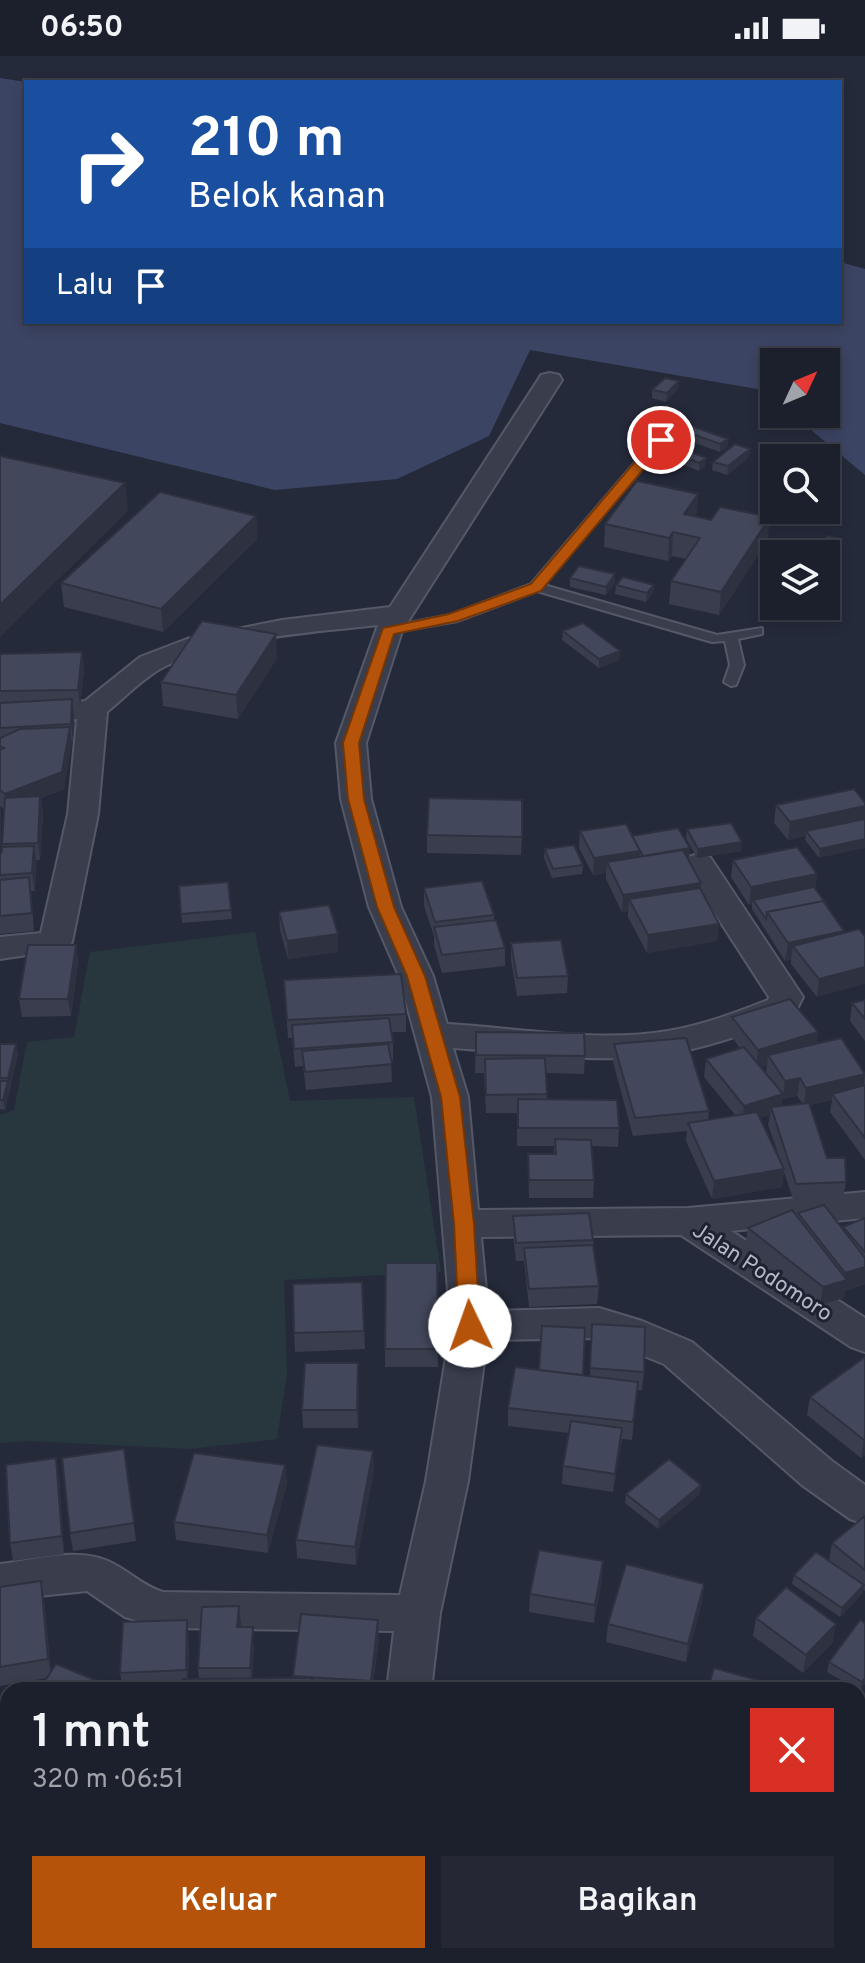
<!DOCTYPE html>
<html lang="id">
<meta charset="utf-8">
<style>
body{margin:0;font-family:Overpass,sans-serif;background:#252834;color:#f1f3f6;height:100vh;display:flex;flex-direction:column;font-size:30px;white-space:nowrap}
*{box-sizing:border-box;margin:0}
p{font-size:26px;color:#a0a3a9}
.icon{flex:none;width:44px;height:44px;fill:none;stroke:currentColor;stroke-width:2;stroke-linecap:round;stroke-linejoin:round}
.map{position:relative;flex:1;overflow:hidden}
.drawer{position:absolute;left:0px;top:1626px;width:866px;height:282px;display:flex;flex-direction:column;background:#1c202c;border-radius:24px 24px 0 0;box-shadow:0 4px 12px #0003,0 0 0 2px #3a3e48}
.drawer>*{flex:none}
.banner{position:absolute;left:24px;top:24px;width:818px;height:244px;border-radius:0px;box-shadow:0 4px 12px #0003,0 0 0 2px #3a3e48;background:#1a4fa0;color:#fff;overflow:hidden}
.needle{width:52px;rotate:46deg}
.fabs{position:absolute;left:760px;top:292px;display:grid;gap:16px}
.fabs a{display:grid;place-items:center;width:80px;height:80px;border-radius:0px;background:#1c202c;box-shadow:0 4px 12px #0003,0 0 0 2px #3a3e48;font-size:40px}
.pin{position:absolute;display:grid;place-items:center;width:68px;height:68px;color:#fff;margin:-34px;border:4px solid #fff;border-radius:50%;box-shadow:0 2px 8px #0007}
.me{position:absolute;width:88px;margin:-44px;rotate:357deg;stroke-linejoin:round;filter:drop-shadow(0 0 6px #0008)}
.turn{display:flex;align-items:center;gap:28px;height:168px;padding:0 32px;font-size:36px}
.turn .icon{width:104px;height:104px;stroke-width:2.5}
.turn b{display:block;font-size:56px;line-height:68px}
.then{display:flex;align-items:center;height:76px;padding:0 32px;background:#0003;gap:16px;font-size:30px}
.round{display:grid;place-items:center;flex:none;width:84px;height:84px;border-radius:0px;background:#252834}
.headline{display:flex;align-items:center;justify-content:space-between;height:136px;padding:0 32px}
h1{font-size:48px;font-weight:600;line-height:60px}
.cta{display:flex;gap:16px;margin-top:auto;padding:16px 32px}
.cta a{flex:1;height:92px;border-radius:0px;background:#b45309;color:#fff;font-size:32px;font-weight:600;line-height:92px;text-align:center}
.cta a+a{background:#252834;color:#f1f3f6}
.status{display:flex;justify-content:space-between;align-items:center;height:56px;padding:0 40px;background:#1c202c;direction:ltr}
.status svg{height:22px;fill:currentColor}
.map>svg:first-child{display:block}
</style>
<div class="status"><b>06:50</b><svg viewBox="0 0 49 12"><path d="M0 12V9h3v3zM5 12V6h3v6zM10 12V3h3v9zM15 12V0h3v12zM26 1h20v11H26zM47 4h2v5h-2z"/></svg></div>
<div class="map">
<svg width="865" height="1907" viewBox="0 0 865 1907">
<rect width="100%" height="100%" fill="#252a3b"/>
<path fill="#28373d" d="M255,876L290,1045L414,1041L441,1216L284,1224L287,1317L277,1383L190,1393L29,1385L0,1387V1059L14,1054L27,986L74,981L90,896Z"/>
<path fill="#3c4463" d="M0,22L26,26V266H840V206L865,213V419L792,358H826V306H774V343L763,334L530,294L489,380L397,423L275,434L0,367Z"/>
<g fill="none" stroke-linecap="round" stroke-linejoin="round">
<g stroke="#545867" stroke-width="4">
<path id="lane" d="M678,360L682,361V365L544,529L717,579L762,572V578L738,583L744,609L736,629L731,630L724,626L730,609L725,585L712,586L537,535L458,565L383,578V572L450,559L531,528L674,361Z"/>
</g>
<g stroke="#545867" stroke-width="4">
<path id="street" d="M550,317L559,319L562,324L402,575L366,687L371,743L401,851L433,920L447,968C519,972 596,987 668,975C703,969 735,957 768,944L769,941L683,808L688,801L699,798L710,801L803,941L794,959C748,977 701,995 651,1000C586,1007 519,996 453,992L468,1041L478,1154L688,1152L865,1136V1162L731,1175L865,1262V1296L851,1291L681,1179L481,1181L488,1255L599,1252L642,1265L692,1286L832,1405L865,1429V1468L850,1463L802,1429L664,1308L599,1282L487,1284L468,1425L440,1557L431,1634H387L394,1575L163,1572L125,1561L87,1535L0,1544V1508C33,1504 77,1491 108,1505C127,1513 142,1530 163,1536L400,1539L426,1425L451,1270L432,1041L399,920L369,851L341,743L336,687L378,569C315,576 215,582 160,613C141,624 124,642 107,656L98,758L72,886L68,893L0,903V881L41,877L68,758L77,663L0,672V654L85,645L140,601L187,583L282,564L390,551L538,324L541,319Z
M314,1900H362L360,1907H310Z"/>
</g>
<use href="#lane" fill="#393d4c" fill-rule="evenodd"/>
<use href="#street" fill="#393d4c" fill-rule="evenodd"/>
</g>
<path fill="#393d4e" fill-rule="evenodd" d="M679,325L678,333L666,346L652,342V334Z
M681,374L728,383L727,391L720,396L681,382Z
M668,387L705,411L699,415L661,400V392Z
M750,393L749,401L727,419L712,414L713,406Z
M698,438L696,461L768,484L719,559L669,548L671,525L686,503L672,500L668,505L604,491L605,468Z
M256,460L257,483L163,576L64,551L61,527Z
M570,522L615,527L606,539L570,531Z
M616,529H654L653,537L646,546L615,538Z
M563,575L619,604L599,612L562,584Z
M82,596L84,613L80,651H73L74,660L73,685H71L64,733L41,742L43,758L40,804H36L35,835H31L34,875L0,878V750L1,760L0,797L2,796V791L4,753L0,750V598Z
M277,602L238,663L163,650L161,626Z
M854,733L819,802L805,784L806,780L788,784L774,767L776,749Z
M687,773L741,795L697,802L686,782Z
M580,775L632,780L690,792L689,801L687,802L701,827L700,833L719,868L717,885L647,897L628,861V855L622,856L606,823V817L593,819L579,792Z
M427,779L522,781L521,799L427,797Z
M545,793L583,809L582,818L552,822L544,802Z
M733,804L817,818L815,832L844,875L817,941L791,908V903L785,905L752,853V848L749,849L731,821Z
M179,830L231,854L232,863L182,867Z
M424,832L494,859V864L505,892V910L442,917L434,889V880L424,850Z
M279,856L338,878V896L288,903L280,874Z
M511,887L568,920L567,937L517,940L511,904Z
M76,889L78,907L71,960L22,961L19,943Z
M284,924L406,958V976H391L393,986V1004H391L392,1026L306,1034L303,1010L295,1011L292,982H288Z
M865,944V985L850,965L852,947Z
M732,961L818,976L816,988L865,1017V1104L830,1056L832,1044L810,1049L827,1102L846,1126L843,1144L794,1146L784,1116L782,1131L712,1143L686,1085L687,1075L633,1080L613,1006L614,988L709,1055L708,1064L736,1060L704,1021L706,1003L740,992L730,979ZM767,1009L766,1017L761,1011ZM797,1040L803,1048L781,1050L782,1042L783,1043ZM770,1059L768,1069L780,1103L760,1062Z
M476,976L585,1000L584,1018L546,1017L547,1043L619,1072L618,1091L591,1090L594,1124L593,1142H529L528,1098H554V1090H517V1057H486L484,1017H475Z
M0,988L18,998L5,1054L0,1053Z
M798,1157L843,1174V1171L865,1162V1228L845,1235L844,1242L820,1249L745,1190L748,1172L798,1161Z
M513,1160L593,1184L599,1230L597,1248L529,1251L524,1205H516L513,1178Z
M437,1207L438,1311H385V1293Z
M362,1226L365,1293L295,1296L294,1277Z
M592,1268L644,1316L642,1334H637L632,1384L622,1383L613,1436L562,1428L563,1410L569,1377L508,1370V1352L539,1314L590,1320Z
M865,1301V1399L861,1402L807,1359L810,1341Z
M359,1325L358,1372H303L302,1354Z
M124,1393L136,1485L73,1495L70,1477Z
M56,1402L59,1421L64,1498L13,1505L10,1487Z
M285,1409L287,1427L268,1497L176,1484L174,1466Z
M374,1414L356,1509L297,1502L296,1484Z
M626,1438H700L658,1473L625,1447Z
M865,1460V1535L863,1533L862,1538L840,1561L792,1528L794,1519L829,1505L832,1487Z
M602,1523L594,1567L529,1556L530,1538Z
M41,1525L44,1543L51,1616L47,1622L0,1630V1531Z
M702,1546L686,1606L606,1586L608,1568Z
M756,1562L833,1586L803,1617L753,1580Z
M865,1567V1628L860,1635L827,1616L829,1606Z
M241,1568L240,1571L254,1589L252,1623H293V1620L379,1582L372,1634H182V1632L123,1634L120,1617L189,1582L188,1623H199L198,1612Z
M8,1681V1758L0,1754V1693Z
M865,1834V1907H799L785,1904V1900H858Z
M46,1900H251L252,1905L250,1907H56Z"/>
<path fill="#2e3240" d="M679,325L678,333L666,346L667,337Z
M728,383L727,391L720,396V388Z
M750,393L749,401L727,419L728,410Z
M706,402L705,411L699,415V407Z
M125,427L128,455L0,581V549Z
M698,438L696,461L684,458Z
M256,460L257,483L163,576L161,553Z
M770,461L768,484L719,559L721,536Z
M673,476L672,500L668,505L669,482Z
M841,483L840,492L827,513L828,505Z
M615,518V527L606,539V531Z
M654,529L653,537L646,546L647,537Z
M276,578L277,602L238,663L236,639Z
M620,595L619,604L599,612V603Z
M82,596L84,613L80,651L78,634Z
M72,643L74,660L73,685L71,668Z
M70,671L72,688L64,733L41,742L43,758L40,804L38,787L8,756L5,738Z
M0,750L1,760L0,807Z
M865,750V767L806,775V780L788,784L790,766Z
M865,783V792L819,802L820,793Z
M742,786L741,795L697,802L698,793Z
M34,790L37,807L35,835L32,817Z
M690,792L689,801L643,809V800Z
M640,795L639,812L607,806L606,817L593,819L594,802Z
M817,818L815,836L753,844L752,848L749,849L751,831Z
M701,827L699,844L629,843L628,855L622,856L623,839Z
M719,868L717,885L647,897L648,879Z
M844,875L842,892L793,890L791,903L785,905L788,887Z
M338,878V896L288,903L287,885Z
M76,889L78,907L71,960L68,943Z
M865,911V928L817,941L819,923Z
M818,976L815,994L768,999L767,1009L756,1012L758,994Z
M16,988L18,998L10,1032L8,1022Z
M865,1018L863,1036L832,1038V1044L804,1050L806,1032Z
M800,1022L797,1040L783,1043L785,1025Z
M8,1025L10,1035L5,1054L3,1044Z
M783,1038L781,1056L771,1051L770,1059L742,1068L744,1050Z
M784,1113L782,1131L712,1143L714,1125Z
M865,1211V1228L845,1235L844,1242L820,1249L823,1231L844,1225L845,1217Z
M358,1307L359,1325L358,1372L357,1354Z
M622,1372L621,1391L613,1436L615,1418Z
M865,1383V1399L861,1402L864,1384Z
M373,1395L374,1414L356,1509L355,1491Z
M56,1402L59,1421L64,1498L62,1480Z
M285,1409L287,1427L268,1497L267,1479Z
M701,1429L700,1438L658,1473L659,1464Z
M603,1505L602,1523L594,1567L595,1549Z
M41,1525L44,1543L51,1621L48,1603Z
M704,1528L702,1546L686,1606L688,1588Z
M864,1529L862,1538L840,1561L842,1552Z
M239,1550L241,1568L239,1589L237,1571Z
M187,1564L189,1582L188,1632L186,1614Z
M378,1564L379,1582L372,1634H371V1625Z
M836,1568L833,1586L803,1617L806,1599Z
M253,1571L254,1589L252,1629L250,1612Z
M865,1622V1628L860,1635L862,1626Z
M234,1900H251L252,1905L250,1907H229Z"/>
<path fill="#42475b" stroke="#2e3240" stroke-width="2" d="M665,322L679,325L667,337L652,334Z
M688,369L728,383L720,388L681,374Z
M668,387L706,402L699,407L661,392Z
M735,388L750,393L728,410L713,406Z
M0,400L125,427L0,549Z
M637,425L698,438L684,458L711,464L720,451L770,461L721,536L671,525L700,482L673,476L669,482L605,468Z
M160,436L256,460L161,553L61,527Z
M827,480L841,483L828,505L826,504V498H815Z
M579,510L615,518L606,531L570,522Z
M623,521L654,529L647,537L616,529Z
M202,565L276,578L236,639L161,626Z
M583,567L620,595L599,603L563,575Z
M82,596L78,634L0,635V598Z
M72,643L71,668L0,672V647Z
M70,671L62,716L5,738L0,734V694L4,692L0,690V682L20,673Z
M854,733L865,747V750L790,766L776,749Z
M40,740L38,787L2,788L5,742Z
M429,742L522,744V781L427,779Z
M865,763V783L820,793L806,775Z
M731,767L742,786L698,793L687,773Z
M626,768L640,795L594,802L580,775Z
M678,772L690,792L643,800L632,780Z
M574,789L583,809L553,813L545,793Z
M34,790L32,817L0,819V797L2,796V791Z
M797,791L817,818L751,831L733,804Z
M683,794L701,827L623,839L607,806Z
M29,821L32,857L0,860V824Z
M482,825L494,859L435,866L424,832Z
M228,826L231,854L181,858L179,830Z
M814,831L828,850L823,845L767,856L766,863L753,844Z
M700,832L719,868L648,879L629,843Z
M823,845L844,875L788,887L767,856Z
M329,849L338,878L287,885L279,856Z
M496,864L505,892L442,899L434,871Z
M859,873L865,880V911L819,923L793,890Z
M561,884L568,920L517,922L511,887Z
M28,889H76L68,943H19Z
M401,918L406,958L287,964L284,924Z
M790,943L818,976L758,994L732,961Z
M865,944V963L852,947Z
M389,962L393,986L294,993L292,969Z
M476,976L584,977L585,1000L476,999Z
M686,982L709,1055L635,1062L614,988Z
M841,982L865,1018L806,1032L800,1022L785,1025L768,999Z
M0,988H16L8,1022H0Z
M388,988L392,1008L305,1016L302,995Z
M744,991L783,1038L744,1050L706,1003Z
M545,1002L547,1038L486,1039L485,1003Z
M0,1025H8L3,1044H0Z
M865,1029V1082L832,1038Z
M518,1043L617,1044L619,1072H518Z
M809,1047L827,1102H845L846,1126L796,1128L771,1051Z
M757,1056L784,1113L714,1125L688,1067Z
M555,1083L591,1084L594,1124H529L528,1098H556Z
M824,1149L865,1202V1211L845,1217L798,1157Z
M792,1154L847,1224L823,1231L748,1172Z
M589,1157L593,1184L516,1187L513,1160Z
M865,1162V1196L843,1171Z
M593,1189L599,1230L529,1233L524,1192Z
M386,1207H437L438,1293H385Z
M362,1226L364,1275L294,1277L293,1228Z
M592,1268L645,1271L644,1316L590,1312Z
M542,1270L585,1272L583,1319L539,1314Z
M865,1301V1383L864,1384L810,1341Z
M305,1307H358L357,1354H302Z
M515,1311L638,1326L633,1366L508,1352Z
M571,1365L622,1372L615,1418L563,1410Z
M317,1389L373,1395L355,1491L296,1484Z
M124,1393L134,1467L70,1477L62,1402Z
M194,1397L285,1409L267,1479L174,1466Z
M56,1402L62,1480L10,1487L6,1409Z
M669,1403L701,1429L659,1464L626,1438Z
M865,1460V1514L832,1487Z
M539,1494L603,1505L595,1549L530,1538Z
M816,1496L864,1529L842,1552L794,1519Z
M626,1508L704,1528L688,1588L608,1568Z
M41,1525L48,1603L0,1611V1531Z
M786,1531L836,1568L806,1599L756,1562Z
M239,1550L237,1571H253L250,1612H198L202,1551Z
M301,1558L378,1564L371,1625L293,1620Z
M187,1564L186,1614L120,1617L123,1566Z
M860,1564L865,1567V1622L862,1626L829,1606Z
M56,1608L119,1634H39Z
M714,1612L771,1628L769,1634H708Z
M312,1622L311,1634H182L183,1623Z
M788,1630L801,1634H787Z
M8,1681V1735L0,1731V1693Z
M858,1832L865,1834V1904L848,1900H858Z
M78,1900H234L229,1907H88Z"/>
<path fill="#b45309" stroke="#753606" stroke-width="2" d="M656,381L668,384L541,535L458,565L394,578L359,687L364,743L394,851L425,920L460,1041L474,1168L480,1270L477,1275H462L459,1270L454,1168L441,1041L407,920L377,851L348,743L343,687L383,572L449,558L531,528Z"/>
<g text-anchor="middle" stroke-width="6" stroke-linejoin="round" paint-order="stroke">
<g font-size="22" fill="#b5b8c7" stroke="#1e2231">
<text transform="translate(763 1215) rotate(33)" y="8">Jalan Podomoro</text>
</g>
</g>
</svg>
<div class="fabs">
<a><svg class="needle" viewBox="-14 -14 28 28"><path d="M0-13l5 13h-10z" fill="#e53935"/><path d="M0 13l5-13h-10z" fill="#a0a3a9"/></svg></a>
<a><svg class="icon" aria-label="search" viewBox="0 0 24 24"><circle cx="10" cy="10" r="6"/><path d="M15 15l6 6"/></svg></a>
<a><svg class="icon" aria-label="layers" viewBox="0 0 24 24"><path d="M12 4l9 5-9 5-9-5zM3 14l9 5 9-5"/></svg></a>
</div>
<div class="pin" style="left:661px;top:384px;background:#d93025"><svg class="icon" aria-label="arrive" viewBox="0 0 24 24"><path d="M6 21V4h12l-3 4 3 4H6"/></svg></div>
<svg class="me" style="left:470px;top:1270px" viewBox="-20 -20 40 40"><circle r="19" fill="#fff"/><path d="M0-13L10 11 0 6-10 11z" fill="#b45309"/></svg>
<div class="banner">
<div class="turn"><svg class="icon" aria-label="right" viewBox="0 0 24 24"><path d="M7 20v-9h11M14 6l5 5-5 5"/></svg><div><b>210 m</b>Belok kanan</div></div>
<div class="then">Lalu<svg class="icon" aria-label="arrive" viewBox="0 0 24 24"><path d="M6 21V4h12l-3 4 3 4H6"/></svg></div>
</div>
<section class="drawer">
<div class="headline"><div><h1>1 mnt</h1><p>320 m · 06:51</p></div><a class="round" style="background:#d93025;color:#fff"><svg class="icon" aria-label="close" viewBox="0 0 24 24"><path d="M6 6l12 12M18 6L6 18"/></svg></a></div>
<div class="cta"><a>Keluar</a><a>Bagikan</a></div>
</section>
</div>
